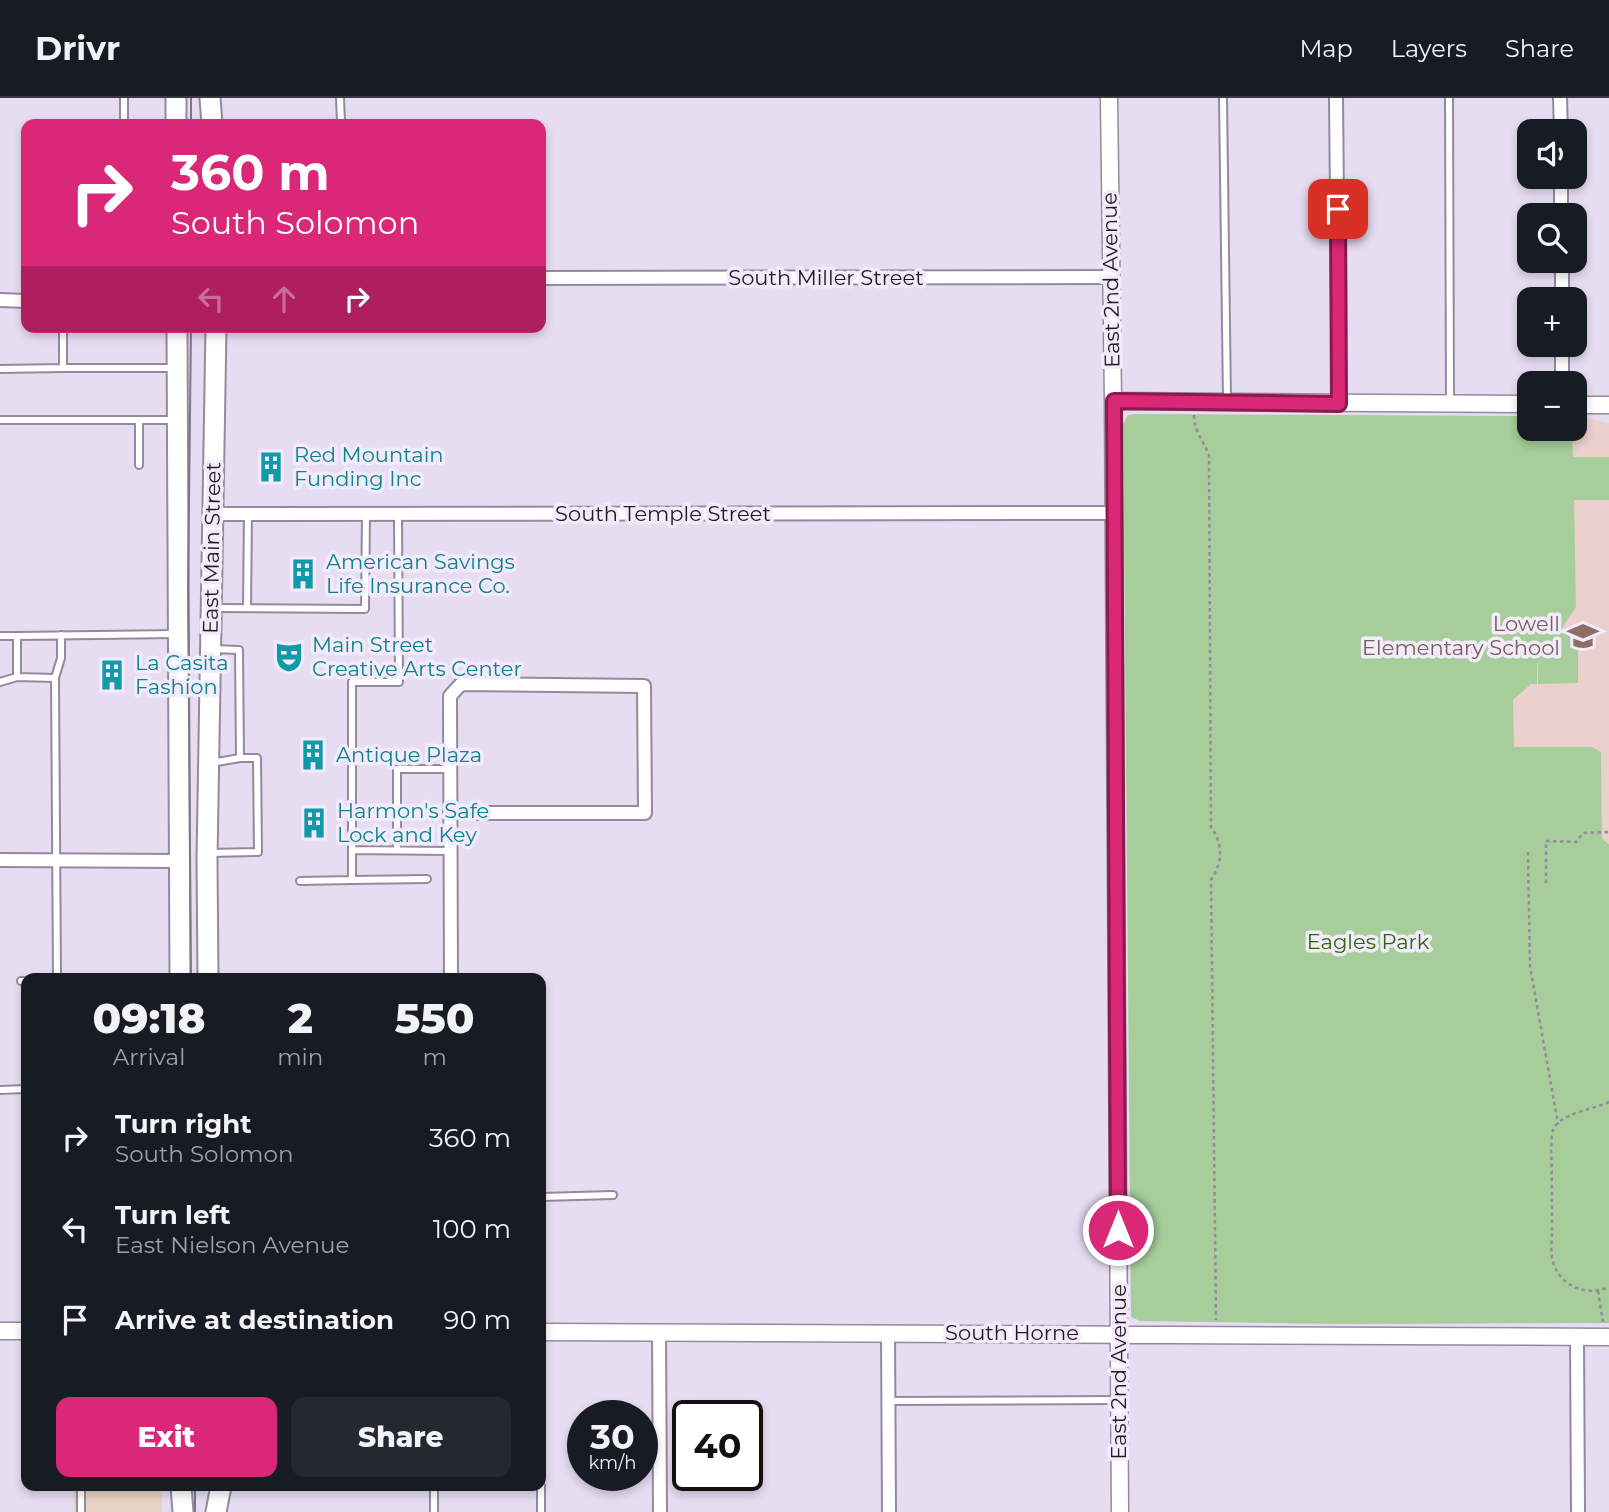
<!DOCTYPE html>
<meta charset="utf-8">
<style>
body{margin:0;font-family:Montserrat,sans-serif;background:#242831;color:#f1f3f6;height:100vh;display:flex;flex-direction:column;font-size:26px;white-space:nowrap}
*{box-sizing:border-box;margin:0}
p{font-size:23px;color:#9ea1a6}
.icon{flex:none;width:38px;height:38px;fill:none;stroke:currentColor;stroke-width:2;stroke-linecap:round;stroke-linejoin:round}
.map{position:relative;flex:1;overflow:hidden}
.side{position:absolute;left:21px;top:875px;width:525px;height:518px;display:flex;flex-direction:column;background:#171b24;border-radius:14px;box-shadow:0 4px 10px #0003}
.side>*{flex:none}
.guide{position:absolute;left:21px;top:21px;width:525px;height:214px;border-radius:14px;box-shadow:0 4px 10px #0003;background:#db2777;color:#fff;overflow:hidden}
.tools{position:absolute;left:1517px;top:21px;display:grid;gap:14px}
.tools a{display:grid;place-items:center;width:70px;height:70px;border-radius:14px;background:#171b24;box-shadow:0 4px 10px #0003;font-size:35px}
.speed{position:absolute;left:567px;top:1302px;display:flex;gap:14px;font-size:35px;font-weight:700;text-align:center}
.speed>*{display:grid;place-content:center;width:91px;height:91px;border-radius:50%;background:#171b24;box-shadow:0 4px 10px #0003;line-height:1}
.speed small{font-size:18px;font-weight:400}
.speed .limit{border:4px solid #111;border-radius:10px;background:#fff;color:#111}
.pin{position:absolute;display:grid;place-items:center;width:60px;height:60px;color:#fff;margin:-30px;border-radius:14px;box-shadow:0 4px 10px #0006}
.me{position:absolute;width:77px;margin:-38px;rotate:0deg;stroke-linejoin:round;filter:drop-shadow(0 0 5px #0008)}
.turn{display:flex;align-items:center;gap:24px;height:147px;padding:0 35px;font-size:32px}
.turn .icon{width:91px;height:91px;stroke-width:2.5}
.turn b{display:block;font-size:49px;line-height:60px}
.lanes{display:flex;align-items:center;height:66px;padding:0 35px;background:#0003;justify-content:center;gap:35px;direction:ltr}
.lanes .off{opacity:.35}
.eta{display:flex;justify-content:space-evenly;align-items:center;height:119px;text-align:center}
.eta b{font-size:42px;font-weight:800;line-height:49px}
.button{display:flex;gap:14px;margin-top:auto;padding:14px 35px}
.button a{flex:1;height:80px;border-radius:14px;background:#db2777;color:#fff;font-size:28px;font-weight:800;line-height:80px;text-align:center}
.button a+a{background:#242831;color:#f1f3f6}
ul{padding:0;list-style:none}
li{display:flex;align-items:center;gap:21px;height:91px;padding:0 35px}
li div{flex:1}
li b{display:block;font-size:26px}
li em{font-style:normal}
header{display:flex;align-items:center;gap:42px;box-sizing:border-box;height:98px;padding:0 35px;background:#171b24;border-bottom:2px solid #363941}
header strong{font-size:33px}
nav{display:flex;gap:38px;margin-inline-start:auto;font-size:24px}
.map>svg:first-child{display:block}
</style>
<header>
<strong>Drivr</strong>
<nav><a>Map</a><a>Layers</a><a>Share</a></nav>
</header>
<div class="map">
<svg width="1609" height="1414" viewBox="0 0 1609 1414">
<rect width="100%" height="100%" fill="#e7ddf2"/>
<path fill="#e7d4c5" d="M73,1388H162V1414H74Z"/>
<path fill="#ebd1ce" d="M1575,318L1609,325V745L1602,741L1601,654L1592,649H1513V602L1531,586L1537,567L1576,509L1572,334H1553V331H1575Z"/>
<path fill="#a6cd9a" d="M1135,316L1529,318L1530,331L1572,334L1573,359H1609V402H1574L1576,509L1560,533L1578,537V585L1538,586V567L1547,553L1537,567V586H1531L1513,602L1514,649H1592L1601,654L1602,741L1609,746V1225L1339,1226L1140,1223L1131,1219L1123,326L1128,317Z"/>
<g fill="none" stroke-linecap="round" stroke-linejoin="round">
<g stroke="#938a9d" stroke-width="10">
<path id="lane" d="M340,0L341,24
M1223,0L1227,303
M1449,0L1450,304
M124,26V0
M63,270H173
M0,271L63,270V229
M0,322H173
M139,322V367
M398,416L399,584H352V782L427,781
M214,510L365,511L366,416
M247,510L248,416
M0,538H17V579
M17,538L176,536
M0,584L17,579L55,580
M211,665L240,660
M352,752L450,753
M397,752V671H450
M209,755L258,754L257,660H240L239,552L213,551
M300,783L352,782
M57,880L55,580L61,560V537
M21,883H26
M0,992L26,991
M541,1099L613,1097
M888,1303L1117,1302
M81,1388V1414
M541,1388V1413
M434,1413V1388"/>
</g>
<g stroke="#938a9d" stroke-width="16">
<path id="street" d="M1336,0L1339,305
M1560,0L1561,33
M1561,79V117
M1562,163V201
M541,180L1111,179
M0,202L26,203
M1562,247V285
M212,416L1114,415
M450,715H645L644,588L461,586L450,598C450,692 451,786 451,880
M0,762L179,763
M659,1234L660,1414
M888,1235L889,1414
M1577,1239L1578,1414"/>
</g>
<g stroke="#938a9d" stroke-width="19">
<path id="secondary" d="M1109,0L1113,303L1120,1414
M1113,303L1530,306
M1575,307H1609
M0,1233H26
M541,1234L1609,1239"/>
</g>
<g stroke="#938a9d" stroke-width="23">
<path id="primary" d="M176,0V26
M210,0L212,26
M177,229L180,880
M208,880L207,762L216,229
M181,1388L183,1414
M216,1414L221,1388"/>
</g>
<path stroke="#928b9a" stroke-width="2.5" stroke-dasharray="3.5 3.5" stroke-linecap="butt" d="M1194,317C1194,333 1203,342 1209,357L1211,729C1223,746 1223,764 1211,782L1216,1222
M1528,754L1530,868L1558,1026
M1546,785V743L1576,744L1583,735L1609,734
M1609,1004C1592,1012 1560,1015 1553,1032C1551,1036 1552,1045 1551,1050C1552,1077 1552,1104 1552,1132C1552,1142 1550,1154 1553,1164C1560,1188 1586,1199 1609,1189
M1598,1193L1603,1224"/>
<use href="#lane" stroke="#fff" stroke-width="6"/>
<use href="#street" stroke="#fff" stroke-width="12"/>
<use href="#secondary" stroke="#fff" stroke-width="16"/>
<use href="#primary" stroke="#fff" stroke-width="19"/>
<path stroke="#7d7784" stroke-width="2" d="M191,0V26
M191,880L188,491L191,229
M195,1388V1414"/>
</g>
<g fill="none" stroke-linecap="round" stroke-linejoin="round">
<g stroke="#8e194d" stroke-width="18">
<path id="route" d="M1118,1132L1114,303L1339,306L1338,111"/>
</g>
<use href="#route" stroke="#db2777" stroke-width="12"/>
</g>
<defs>
<g id="building-bare" transform="scale(2.415)"><path d="M-4-6H4V6H1V3H-1V6H-4ZM-2.5-4.3h1.7v1.8h-1.7ZM.8-4.3h1.7v1.8H.8ZM-2.5-1h1.7V.8h-1.7ZM.8-1h1.7V.8H.8Z" fill="#0f9aa8" stroke="#f3ebfc" stroke-width="2.5" paint-order="stroke"/></g>
<g id="school-bare" transform="scale(2.415)"><path d="M0-5L7-2L0 1L-7-2ZM-4 1L0 2.5L4 1V4Q0 6-4 4Z" fill="#8d6e63" stroke="#f3ebfc" stroke-width="2.5" paint-order="stroke"/></g>
<g id="theatre-bare" transform="scale(2.415)"><path d="M-5-5.5Q0-4 5-5.5V0Q5 5 0 6Q-5 5-5 0ZM-3.3-2.5H-1v1.5H-3.3ZM1-2.5H3.3v1.5H1ZM-2.8 1Q0 5.5 2.8 1Z" fill="#0f9aa8" stroke="#f3ebfc" stroke-width="2.5" paint-order="stroke"/></g>
</defs>
<g fill-rule="evenodd">
<use href="#building-bare" x="271" y="369"/>
<use href="#building-bare" x="303" y="476"/>
<use href="#school-bare" x="1583" y="538"/>
<use href="#theatre-bare" x="289" y="559"/>
<use href="#building-bare" x="112" y="577"/>
<use href="#building-bare" x="313" y="657"/>
<use href="#building-bare" x="314" y="725"/>
</g>
<g text-anchor="middle" stroke-width="7" stroke-linejoin="round" paint-order="stroke">
<g font-size="21" fill="#1e1b22" stroke="#f3ebfc">
<text x="826" y="187">South Miller Street</text>
<text transform="translate(1111 182) rotate(-91)" y="7">East 2nd Avenue</text>
<text x="663" y="423">South Temple Street</text>
<text transform="translate(212 450) rotate(-89)" y="7">East Main Street</text>
<text x="1012" y="1242">South Horne</text>
<text transform="translate(1119 1274) rotate(-90)" y="7">East 2nd Avenue</text>
</g>
<g font-size="21" fill="#0d838f" stroke="#f3ebfc" text-anchor="start">
<text x="294" y="364">Red Mountain<tspan x="294" dy="24">Funding Inc</tspan></text>
<text x="326" y="471">American Savings<tspan x="326" dy="24">Life Insurance Co.</tspan></text>
<text x="312" y="554">Main Street<tspan x="312" dy="24">Creative Arts Center</tspan></text>
<text x="135" y="572">La Casita<tspan x="135" dy="24">Fashion</tspan></text>
<text x="336" y="664">Antique Plaza</text>
<text x="337" y="720">Harmon's Safe<tspan x="337" dy="24">Lock and Key</tspan></text>
</g>
<g font-size="21" fill="#785e54" stroke="#f3ebfc" text-anchor="end">
<text x="1560" y="533">Lowell<tspan x="1560" dy="24">Elementary School</tspan></text>
</g>
<g font-size="21" fill="#2a680a" stroke="#f3ebfc">
<text x="1368" y="851">Eagles Park</text>
</g>
</g>
</svg>
<div class="tools">
<a><svg class="icon" aria-label="sound" viewBox="0 0 24 24"><path d="M4 9h4l5-4v14l-5-4H4zM17 9q2 3 0 6"/></svg></a>
<a><svg class="icon" aria-label="search" viewBox="0 0 24 24"><circle cx="10" cy="10" r="6"/><path d="M15 15l6 6"/></svg></a>
<a>+</a>
<a>−</a>
</div>
<div class="speed"><div>30<small>km/h</small></div><div class="limit">40</div></div>
<div class="pin" style="left:1338px;top:111px;background:#d93025"><svg class="icon" aria-label="arrive" viewBox="0 0 24 24"><path d="M6 21V4h12l-3 4 3 4H6"/></svg></div>
<svg class="me" style="left:1118px;top:1132px" viewBox="-20 -20 40 40"><circle r="17" fill="#db2777" stroke="#fff" stroke-width="3"/><path d="M0-11L8 9 0 5-8 9z" fill="#fff"/></svg>
<div class="guide">
<div class="turn"><svg class="icon" aria-label="right" viewBox="0 0 24 24"><path d="M7 20v-9h11M14 6l5 5-5 5"/></svg><div><b>360 m</b>South Solomon</div></div>
<div class="lanes"><svg class="icon off" aria-label="left" viewBox="0 0 24 24"><path d="M17 20v-9H6M10 6l-5 5 5 5"/></svg><svg class="icon off" aria-label="ahead" viewBox="0 0 24 24"><path d="M12 20V5M6 11l6-6 6 6"/></svg><svg class="icon" aria-label="right" viewBox="0 0 24 24"><path d="M7 20v-9h11M14 6l5 5-5 5"/></svg></div>
</div>
<section class="side">
<div class="eta">
<div><b>09:18</b><p>Arrival</p></div>
<div><b>2</b><p>min</p></div>
<div><b>550</b><p>m</p></div>
</div>
<ul>
<li><svg class="icon" aria-label="right" viewBox="0 0 24 24"><path d="M7 20v-9h11M14 6l5 5-5 5"/></svg><div><b>Turn right</b><p>South Solomon</p></div><em>360 m</em></li>
<li><svg class="icon" aria-label="left" viewBox="0 0 24 24"><path d="M17 20v-9H6M10 6l-5 5 5 5"/></svg><div><b>Turn left</b><p>East Nielson Avenue</p></div><em>100 m</em></li>
<li><svg class="icon" aria-label="arrive" viewBox="0 0 24 24"><path d="M6 21V4h12l-3 4 3 4H6"/></svg><div><b>Arrive at destination</b></div><em>90 m</em></li>
</ul>
<div class="button"><a>Exit</a><a>Share</a></div>
</section>
</div>
